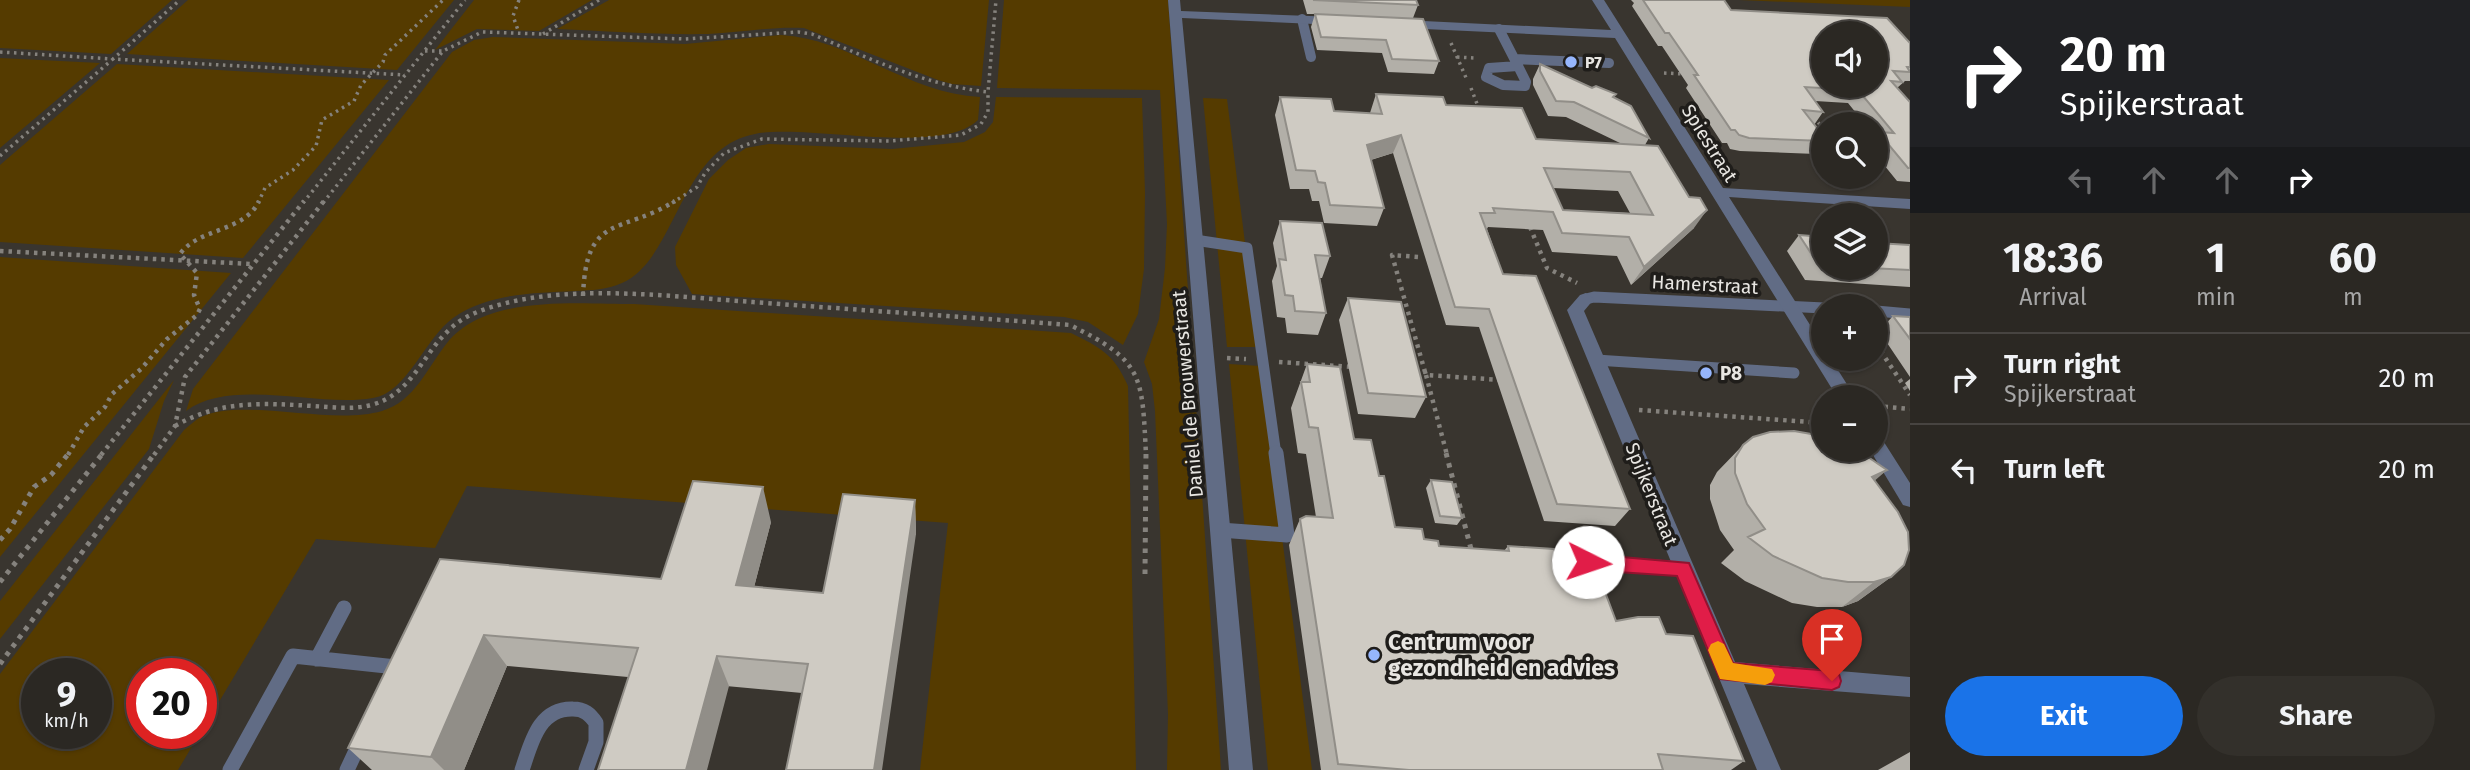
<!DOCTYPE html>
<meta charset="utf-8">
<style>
body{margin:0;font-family:"Fira Sans",sans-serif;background:#33302b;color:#f1f3f6;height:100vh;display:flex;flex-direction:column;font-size:26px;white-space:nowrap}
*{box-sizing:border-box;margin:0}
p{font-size:23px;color:#a6a6a6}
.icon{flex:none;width:38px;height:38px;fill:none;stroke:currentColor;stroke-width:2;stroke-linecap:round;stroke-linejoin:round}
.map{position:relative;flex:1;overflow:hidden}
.drawer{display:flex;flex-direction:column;background:#2b2823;width:560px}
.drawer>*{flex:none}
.guide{background:#202124;color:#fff;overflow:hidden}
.tools{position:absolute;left:1811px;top:21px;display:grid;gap:14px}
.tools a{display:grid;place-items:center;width:77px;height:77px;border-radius:50%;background:#2b2823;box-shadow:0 2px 5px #0004,0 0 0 2px #474441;font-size:35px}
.speed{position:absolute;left:21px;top:658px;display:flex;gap:14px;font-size:35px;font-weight:700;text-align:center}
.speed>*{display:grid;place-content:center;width:91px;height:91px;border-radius:50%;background:#2b2823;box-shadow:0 2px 5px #0004,0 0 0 2px #474441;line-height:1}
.speed small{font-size:18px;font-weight:400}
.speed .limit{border:10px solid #d22;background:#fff;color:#111}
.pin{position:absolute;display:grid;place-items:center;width:60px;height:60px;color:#fff;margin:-72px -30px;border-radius:50% 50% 50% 0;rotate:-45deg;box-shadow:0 0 7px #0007}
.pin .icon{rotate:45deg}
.me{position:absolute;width:77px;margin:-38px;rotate:94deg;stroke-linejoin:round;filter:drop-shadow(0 0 5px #0008)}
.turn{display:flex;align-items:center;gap:24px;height:147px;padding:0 35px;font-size:32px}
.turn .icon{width:91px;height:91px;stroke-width:2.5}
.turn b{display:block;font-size:49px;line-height:60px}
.lanes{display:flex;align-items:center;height:66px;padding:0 35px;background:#0003;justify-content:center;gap:35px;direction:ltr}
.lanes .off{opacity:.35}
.eta{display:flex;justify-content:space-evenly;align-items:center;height:119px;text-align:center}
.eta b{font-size:42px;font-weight:700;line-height:49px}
.primary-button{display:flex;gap:14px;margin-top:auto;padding:14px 35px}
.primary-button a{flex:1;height:80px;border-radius:42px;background:#1a73e8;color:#fff;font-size:28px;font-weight:700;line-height:80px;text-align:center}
.primary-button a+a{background:#33302b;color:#f1f3f6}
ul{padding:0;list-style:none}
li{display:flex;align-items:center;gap:21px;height:91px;padding:0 35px;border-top:2px solid #474441}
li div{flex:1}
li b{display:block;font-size:26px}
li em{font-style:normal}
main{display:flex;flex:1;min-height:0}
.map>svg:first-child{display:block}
</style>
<main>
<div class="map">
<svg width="1910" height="770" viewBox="0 0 1910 770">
<rect width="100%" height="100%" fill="#39352f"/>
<path fill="#553b00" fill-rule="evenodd" d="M0,0H172L111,54L0,48Z
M188,0H454L397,70L127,54Z
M474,0H592L539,31L477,29L435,50Z
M609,0H989L981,86L952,84L938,80L804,28C772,26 740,33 708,34C657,35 607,31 557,29Z
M1004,0H1168L1221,770H1167L1168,714L1155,411L1152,384L1144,362L1159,319L1165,268L1167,224L1160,90L997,88Z
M1739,0H1910V7Z
M781,35C848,38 909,94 980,97L978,120C940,157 807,123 755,134C679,148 677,259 622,283C607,290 592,290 575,291C535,293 488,293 453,318C425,338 407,393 373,398C318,408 232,377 186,411L193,389L452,52L474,40L493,37L685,44Z
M0,58L100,63L0,148Z
M117,64L389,80L243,258L0,242V165Z
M996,97L1142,98L1145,193L1144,269L1138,314L1123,345L1088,322L1064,317L692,294L676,265L675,247L709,179L728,160L746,148L769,144L892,149L964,142L985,132L993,122Z
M1203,98L1227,99L1258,347H1227Z
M0,257L231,273L0,557Z
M634,304L1071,333C1101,348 1114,354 1128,386L1136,770H920L948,523L467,486L435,548L316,539L201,732V674H142V733H200L178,770H0V674L184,430C189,426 195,420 201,417C243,397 330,426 382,411C415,401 427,368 447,343C486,294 577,304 634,304ZM37,674H96V733H37Z
M1229,364L1260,366L1312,770H1268Z
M174,380L164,401L149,449L0,639V601Z"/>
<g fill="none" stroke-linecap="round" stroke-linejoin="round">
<path stroke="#85827d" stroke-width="3.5" stroke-dasharray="2.5 4.5" stroke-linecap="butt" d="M519,0L513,16L519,33
M543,34L599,0
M1451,43L1467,80
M425,51H442
M0,52L113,59L180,0
M1457,57L1474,58
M1664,73L1683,74
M1471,88L1479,109
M1814,117L1824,130
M0,156L113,59L405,75
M258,203L265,188L293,170L316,146L322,120L354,101L361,85L383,62L385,55L443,0
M303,203L465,0
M323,203L443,51L482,32L685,39L798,32L812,34C870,59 925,85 988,92L996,0
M672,203L697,187L705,173L724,153L762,139L889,141L961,135L981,124L988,112V92"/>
<path stroke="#85827d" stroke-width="4.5" stroke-dasharray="3.5 5" stroke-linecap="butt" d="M1530,227L1547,268L1577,283
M0,251L252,264
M1418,257L1392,255L1425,372
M583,296C586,212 621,235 675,201
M1876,344L1910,395
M1227,358L1246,359
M1279,362L1354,367
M1415,371L1425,372L1426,375L1502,380
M1426,375L1447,455
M1876,406L1910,409
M1639,410L1824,423
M175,426C220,400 263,403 313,406C332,407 353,410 371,405C411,395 422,355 449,330C462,317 478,311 495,306C572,283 674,297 753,302C859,310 964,317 1070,325C1144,361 1142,376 1146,455
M68,455L84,427L105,407L112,394L141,369L167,339L197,315L200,309L194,295L197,273L180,254C198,228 245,232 259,201
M101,455L304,201
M154,455L175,426L185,377L324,201"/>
<path stroke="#85827d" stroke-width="5" stroke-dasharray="4.5 6" stroke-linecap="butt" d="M1446,453L1471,549
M0,540L10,529L34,487L51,475L69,453
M1145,574L1146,453
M0,582L103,453
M0,664L155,453"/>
<path stroke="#616c85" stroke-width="10" d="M1302,19L1311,57
M1499,29L1518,66
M1515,59L1609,63
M1518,66L1526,82L1525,86L1503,85L1486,77L1489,68Z"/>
<path stroke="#616c85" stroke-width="11" d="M1195,240L1247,248L1276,455
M1586,299L1594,297L1824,308
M1876,311L1910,314
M1596,360L1794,373"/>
<path stroke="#616c85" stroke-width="15" d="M1220,530L1287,535L1276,453
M1543,559L1683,569
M317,659L344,608
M230,770L293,656L396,667L393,674
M347,770L361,740
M522,770C531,744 538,708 573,709C584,709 590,714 596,723V742L586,770"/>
<path fill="#616c85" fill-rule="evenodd" d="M1168,0H1180L1181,11L1336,17L1342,21L1336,25L1182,18L1253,770H1229Z
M1592,0H1604L1723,188L1910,199V209L1729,197L1824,347V359H1831L1855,397H1837L1615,38L1403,28L1397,24L1403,20L1611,30Z
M1586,293L1594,299L1584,311L1735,662L1910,677V697L1744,684L1781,770H1757L1567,310L1580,295Z
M1876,437L1882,439L1910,483V507L1903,505L1870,450H1876Z"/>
</g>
<path fill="#b2afa8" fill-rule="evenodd" d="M1303,0H1416L1418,5L1413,18L1439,61L1434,74L1388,72L1382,53L1317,50L1311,27L1315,14H1307Z
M1631,0H1724L1731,10L1910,43V81H1905L1897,88L1910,102V182L1897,181L1876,155V124H1865L1848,103L1815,101L1823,112L1814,125L1824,141V145L1816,154L1740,151L1730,149L1727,143H1722L1686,88L1688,85L1662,46H1658L1632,6L1634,3Z
M1540,64L1614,98L1649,138L1645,145L1694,228L1631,285L1617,256L1552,252L1543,230L1488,227L1487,229L1503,274L1630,509L1615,526L1544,521L1479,327L1446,325L1393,153L1371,160L1384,208L1377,226L1324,223L1319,201H1312L1309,189H1290L1275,115L1280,97L1334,111L1370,113L1376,94L1446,105L1536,139L1622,144L1566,117L1548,116L1533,85V79ZM1553,188L1618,191L1630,213L1563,210Z
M1280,221L1330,256L1322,278H1320L1326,313L1318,335L1287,333L1285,318L1277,317L1272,281L1277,266L1273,243Z
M1799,235L1824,237V268H1876L1910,245V287L1805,280L1787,251Z
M1348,298L1426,397L1415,418L1358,414L1339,320Z
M1893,316L1910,317V377L1879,331Z
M1307,364L1379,476L1395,527L1439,546L1504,551L1508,546L1568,589L1616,621L1666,634L1744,761L1731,770H1321L1289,545L1300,519L1316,517L1306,454L1298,453L1291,408Z
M1910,379V391L1905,383Z
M1743,445L1875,480L1891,577L1858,601L1842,607H1817L1792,603L1745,581L1721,563L1734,550L1720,530L1710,499V485L1717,472Z
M1431,480L1462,518L1457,525L1435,523L1426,488Z
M915,500L916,534L802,693L507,666L464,770H372L348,748L440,559L661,579L771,522L754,587L823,593Z
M1910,752V770H1878Z"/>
<path fill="#918e88" d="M1401,135L1393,153L1360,163L1367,145Z
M1707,210L1694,228L1631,285L1644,267Z
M1887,470L1857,496L1872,477Z
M763,487L771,522L746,618L736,585Z
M915,500L916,534L882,770H874Z
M1891,577L1858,601L1842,607L1874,582Z
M484,635L507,666L464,770H444L431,757Z
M717,656L729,686L707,770H686Z"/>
<path fill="#cfcbc3" stroke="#918e88" stroke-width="2" fill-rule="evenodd" d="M1313,0H1416L1418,5Z
M1643,0H1724L1731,10L1887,18L1910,43V67H1907L1910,72L1893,71L1902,82L1891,81L1910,102V168H1908L1878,132L1894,133L1858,90L1805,87L1823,112L1803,110L1824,137V141L1749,138L1739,135L1735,130H1731L1694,75H1698L1669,33H1665ZM1824,33H1876V86H1824Z
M1315,14L1423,19L1439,61L1392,59L1386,40L1321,37Z
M1540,64L1592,88L1596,86L1616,94L1613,97L1631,106L1649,138L1574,102L1556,101L1540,71Z
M1376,94L1443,97L1446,105L1522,108L1536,139L1658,146L1689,197L1700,198L1707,210L1644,267L1629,237L1562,233L1553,212L1493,208L1495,213H1480L1503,274L1536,276L1630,509L1557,504L1489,309L1455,307L1401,135L1367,145L1384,208L1330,205L1325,183L1318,182L1315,171L1296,170L1280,97L1331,99L1334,111L1382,114ZM1544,168L1630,172L1653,215L1563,210Z
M1280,221L1322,223L1330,256L1315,255L1326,313L1295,311L1293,296L1285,295L1279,259L1286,260Z
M1799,235L1824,237V265L1818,264Z
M1876,243L1910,245V270L1869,268H1876Z
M1348,298L1401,302L1426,397L1368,393Z
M1893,316L1910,317V339Z
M1307,364L1340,367L1354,439L1371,440L1379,476H1384L1395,527L1422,529L1424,539L1438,541L1439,546L1509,551L1508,546L1554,549L1568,589L1605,592L1616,621L1638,617H1659L1666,634L1693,636L1744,761L1658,754L1663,770H1409L1338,764L1300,519L1306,516L1333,518L1318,428L1309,427L1301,382H1310Z
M1794,431L1817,435L1824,438V450H1854L1862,453L1887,470L1872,477L1898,512L1908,532L1909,550L1904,565L1891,577L1874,582H1848L1822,578L1773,556L1748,537L1765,529L1747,504L1735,473V458L1743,445L1753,437L1770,432Z
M1431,480L1452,482L1462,518L1440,516Z
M693,481L763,487L736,585L823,593L843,494L915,500L874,770H786L808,664L717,656L686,770H598L638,648L484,635L431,757L348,748L440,559L661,579Z"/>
<path fill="#e11d48" stroke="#92132f" stroke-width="2" d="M1588,554L1689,563L1733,663L1832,671L1839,674L1841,681L1839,687L1832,690L1720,679L1677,576L1588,570L1581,568L1578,562L1581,556Z"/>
<path fill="#f59e0b" d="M1718,641L1724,644L1733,663L1772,669L1775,675L1772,682L1765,685L1720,679L1708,650L1711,644Z"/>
<g fill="#96b6fd" stroke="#1f1d1a" stroke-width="2.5">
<circle cx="1571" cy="62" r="7"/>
<circle cx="1706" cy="373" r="7"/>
<circle cx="1374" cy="655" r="7"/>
</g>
<g text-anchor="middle" stroke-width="7" stroke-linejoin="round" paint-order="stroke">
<g font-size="16" font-weight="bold" fill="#e8e6e2" stroke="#1f1d1a" text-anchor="start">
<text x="1585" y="68">P7</text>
</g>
<g font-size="19" fill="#e8e6e2" stroke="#1f1d1a">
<text transform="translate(1710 143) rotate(58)" y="7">Spiestraat</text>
<text transform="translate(1705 284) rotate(3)" y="7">Hamerstraat</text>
<text transform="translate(1187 394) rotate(-95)" y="7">Daniel de Brouwerstraat</text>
<text transform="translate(1652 494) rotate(68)" y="7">Spijkerstraat</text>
</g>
<g font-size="19" font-weight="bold" fill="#e8e6e2" stroke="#1f1d1a" text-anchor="start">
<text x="1720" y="380">P8</text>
</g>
<g font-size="23" font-weight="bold" fill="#e8e6e2" stroke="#1f1d1a" text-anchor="start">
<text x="1388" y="650">Centrum voor<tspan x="1388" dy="26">gezondheid en advies</tspan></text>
</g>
</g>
</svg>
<div class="tools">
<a><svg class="icon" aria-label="sound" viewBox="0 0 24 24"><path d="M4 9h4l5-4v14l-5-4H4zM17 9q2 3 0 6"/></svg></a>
<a><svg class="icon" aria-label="search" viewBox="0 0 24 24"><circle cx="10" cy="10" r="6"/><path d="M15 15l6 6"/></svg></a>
<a><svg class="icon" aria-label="layers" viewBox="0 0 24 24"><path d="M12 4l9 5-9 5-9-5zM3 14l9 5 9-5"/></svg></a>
<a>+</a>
<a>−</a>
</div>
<div class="speed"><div>9<small>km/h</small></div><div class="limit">20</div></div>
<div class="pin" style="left:1832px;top:681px;background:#d93025"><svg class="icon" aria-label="arrive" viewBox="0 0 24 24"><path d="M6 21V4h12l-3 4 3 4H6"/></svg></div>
<svg class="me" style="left:1588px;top:562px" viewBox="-20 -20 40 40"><circle r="19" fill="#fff"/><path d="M0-13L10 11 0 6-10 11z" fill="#e11d48"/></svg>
</div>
<section class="drawer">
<div class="guide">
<div class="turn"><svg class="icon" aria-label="right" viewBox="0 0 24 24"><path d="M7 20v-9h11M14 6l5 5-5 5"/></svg><div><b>20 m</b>Spijkerstraat</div></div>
<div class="lanes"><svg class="icon off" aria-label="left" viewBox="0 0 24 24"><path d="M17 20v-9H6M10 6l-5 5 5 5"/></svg><svg class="icon off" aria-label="ahead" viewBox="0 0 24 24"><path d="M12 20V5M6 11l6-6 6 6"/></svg><svg class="icon off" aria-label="ahead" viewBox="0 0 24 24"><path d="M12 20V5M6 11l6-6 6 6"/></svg><svg class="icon" aria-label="right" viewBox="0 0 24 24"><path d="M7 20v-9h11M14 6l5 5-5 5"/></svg></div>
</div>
<div class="eta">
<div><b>18:36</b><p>Arrival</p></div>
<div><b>1</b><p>min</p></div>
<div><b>60</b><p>m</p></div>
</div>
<ul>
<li><svg class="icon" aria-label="right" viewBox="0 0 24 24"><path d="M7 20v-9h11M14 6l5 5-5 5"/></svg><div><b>Turn right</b><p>Spijkerstraat</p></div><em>20 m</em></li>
<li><svg class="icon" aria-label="left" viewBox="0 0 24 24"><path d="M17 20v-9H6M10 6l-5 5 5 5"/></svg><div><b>Turn left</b></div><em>20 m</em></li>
</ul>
<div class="primary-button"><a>Exit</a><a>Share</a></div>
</section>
</main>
